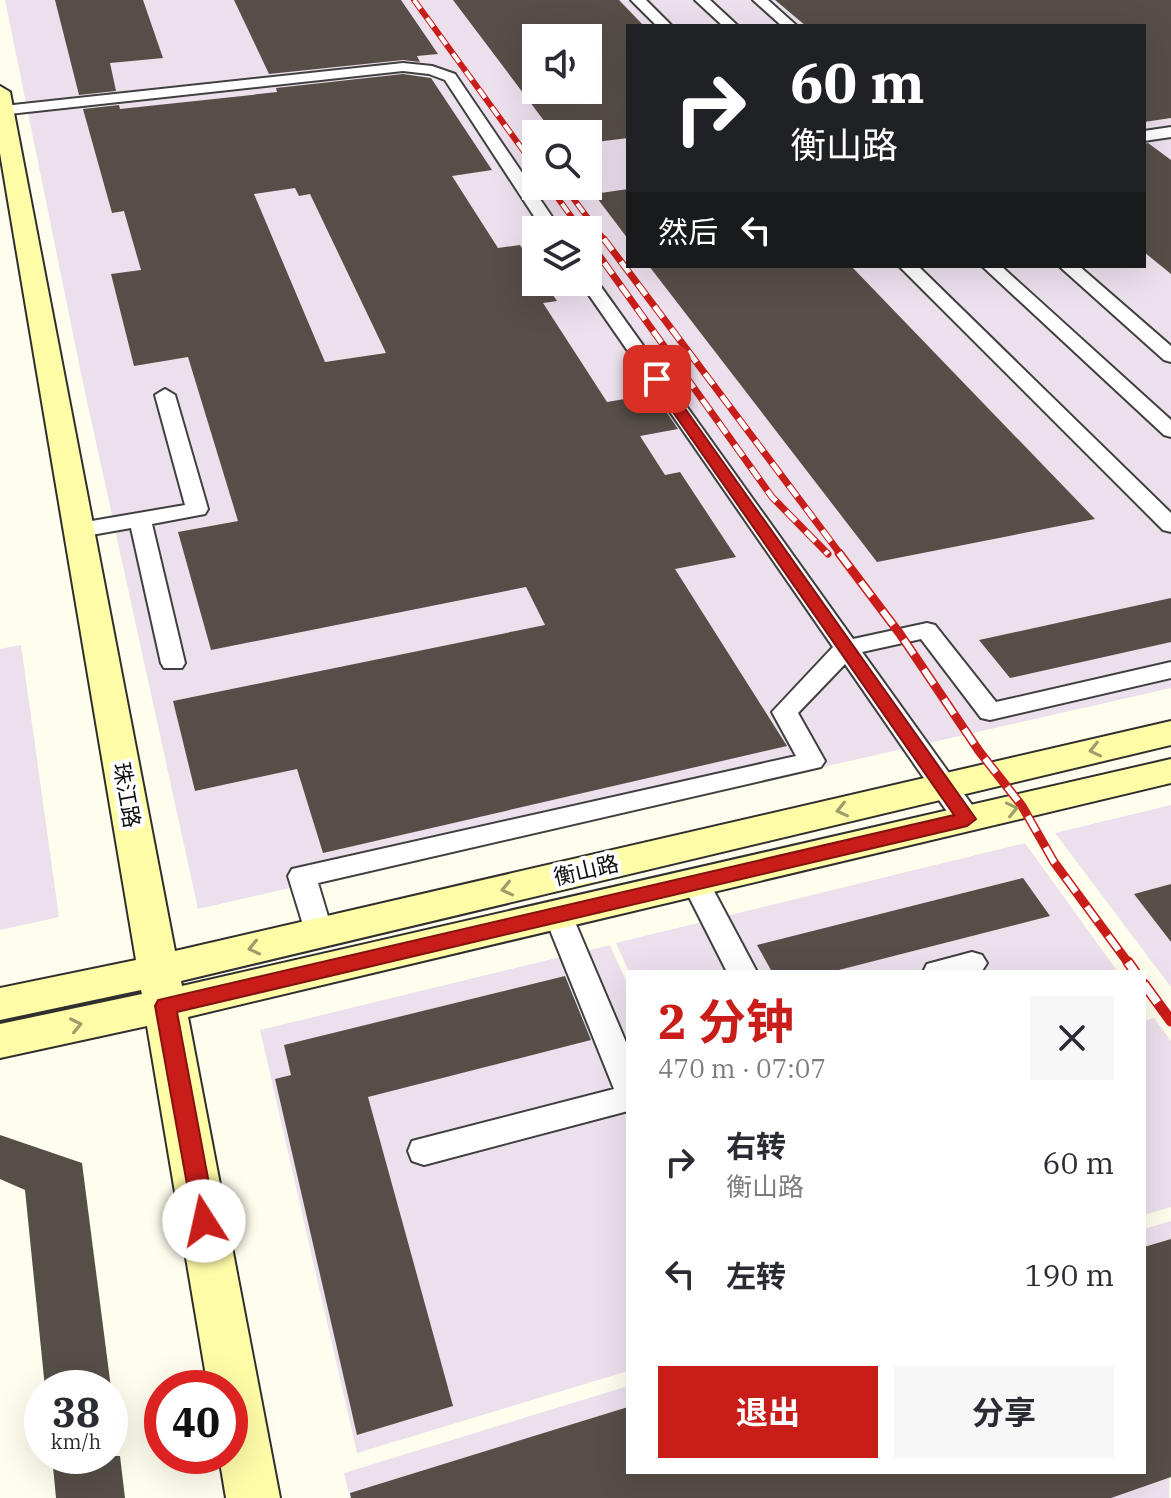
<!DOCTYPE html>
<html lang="zh">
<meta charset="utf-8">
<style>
body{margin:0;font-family:"IBM Plex Serif","Noto Sans SC",serif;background:#f7f7f7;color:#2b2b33;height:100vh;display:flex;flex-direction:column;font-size:30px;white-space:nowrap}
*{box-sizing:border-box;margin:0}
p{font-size:26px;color:#7c7c81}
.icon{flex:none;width:44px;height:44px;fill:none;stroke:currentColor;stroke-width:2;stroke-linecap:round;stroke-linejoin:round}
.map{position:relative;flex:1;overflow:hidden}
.sheet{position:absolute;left:626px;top:970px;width:520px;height:504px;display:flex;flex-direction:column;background:#fff;border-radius:0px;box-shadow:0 8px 32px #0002}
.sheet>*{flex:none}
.top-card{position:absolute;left:626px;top:24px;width:520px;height:244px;border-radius:0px;box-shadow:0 8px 32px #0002;background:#202124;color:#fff;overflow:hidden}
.fabs{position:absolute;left:522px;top:24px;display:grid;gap:16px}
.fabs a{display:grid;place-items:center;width:80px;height:80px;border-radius:0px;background:#fff;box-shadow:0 8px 32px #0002;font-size:40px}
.speed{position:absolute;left:24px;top:1370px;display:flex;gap:16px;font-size:40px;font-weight:700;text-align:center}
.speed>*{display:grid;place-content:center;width:104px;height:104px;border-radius:50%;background:#fff;box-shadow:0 8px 32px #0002;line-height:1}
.speed small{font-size:20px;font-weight:400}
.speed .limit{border:12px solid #d22;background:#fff;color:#111}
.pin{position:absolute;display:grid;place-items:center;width:68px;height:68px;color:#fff;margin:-34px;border-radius:16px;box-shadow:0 4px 12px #0006}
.me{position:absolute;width:88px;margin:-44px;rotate:350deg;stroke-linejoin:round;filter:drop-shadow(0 0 6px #0008)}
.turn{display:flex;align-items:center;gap:28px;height:168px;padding:0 32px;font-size:36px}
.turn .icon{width:104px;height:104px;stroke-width:2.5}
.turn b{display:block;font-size:56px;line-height:68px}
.then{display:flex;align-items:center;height:76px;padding:0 32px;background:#0003;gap:16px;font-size:30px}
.round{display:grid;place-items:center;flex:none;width:84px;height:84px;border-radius:0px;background:#f7f7f7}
.headline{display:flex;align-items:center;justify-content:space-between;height:136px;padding:0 32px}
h1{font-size:48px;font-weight:700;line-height:60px;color:#c91d19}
.cta{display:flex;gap:16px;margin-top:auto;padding:16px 32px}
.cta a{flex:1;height:92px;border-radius:0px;background:#c91d19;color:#fff;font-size:32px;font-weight:700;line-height:92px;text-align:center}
.cta a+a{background:#f7f7f7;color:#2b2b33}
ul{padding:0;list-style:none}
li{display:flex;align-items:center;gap:24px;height:112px;padding:0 32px}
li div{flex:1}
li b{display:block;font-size:30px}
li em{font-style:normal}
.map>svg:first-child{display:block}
</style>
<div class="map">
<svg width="1171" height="1498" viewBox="0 0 1171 1498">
<rect width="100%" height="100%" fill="#fffded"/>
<path fill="#ece0ed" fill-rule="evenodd" d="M5,0H1171V688L198,909L83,383ZM628,26H1144V266H628ZM536,38H588V90H536ZM536,134H588V186H536ZM536,230H588V282H536Z
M21,645L59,917L0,930V649Z
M1171,805V987L1055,833Z
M1025,843L1118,972H629L616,943Z
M610,945L628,985V1371L357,1453L260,1030Z
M1154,1018L1171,1041V1207L1144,1215V1021Z
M1171,1221L1169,1498H350L344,1473L628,1386V1472H1144V1229Z"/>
<path fill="#564f48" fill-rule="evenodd" d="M55,0H143L163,58L110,63L116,91L79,95Z
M234,0H401L438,54L417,56L420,62L403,60L269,74Z
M453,0H619L644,26H628V138L588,143V134H554ZM536,38H588V90H536Z
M775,0H1171V118L1144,122V26H806Z
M403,74L431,78L492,170L452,176L498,248L520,245L536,270V282H544L557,301L543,303L607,402L654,394L678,429L640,436L665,475L680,472L736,557L675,569L787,746L323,853L297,769L195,791L173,701L545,625L526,587L211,650L178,532L238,521L188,357L134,366L111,274L141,270L124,211L112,213L83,109L119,105L120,109L233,97L277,92L276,88ZM295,188L299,196L310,194L386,353L325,362L254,194Z
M1148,143L1171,160V274L1144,252V144Z
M628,189V239L594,194Z
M649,266H851L1095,519L877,562Z
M1171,598V642L1010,678L979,640Z
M1023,878L1050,916L831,972H772L757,945Z
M1171,884V942L1134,894Z
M565,976L591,1040L368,1097L453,1406L357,1435L275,1079L291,1075L284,1045Z
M0,1135L82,1163L111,1388H45L25,1190L0,1179Z
M1171,1239V1477L1111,1498H351L350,1493L628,1407V1472H1144V1247Z
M52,1456H120L125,1498H56Z"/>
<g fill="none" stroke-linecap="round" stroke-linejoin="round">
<g stroke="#404040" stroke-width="4">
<path id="street" d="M631,0H646L672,26H657Z
M695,0H710L738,26H723Z
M753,0H768L797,26H782Z
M403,63L432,66L455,74L561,230H543L445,80L429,74L403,71L0,115V107L4,106Z
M1171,127V137L1144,141V131Z
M899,266H918L1171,513V532L1163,530Z
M982,266H1001L1171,420V437L1164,435Z
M1059,266H1079L1171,346V362L1164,360Z
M588,276L594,277L853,639L927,623L935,625L996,702L1171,662V678L990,720L981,718L921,639L862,652L977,812L981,819L977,826L967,829L957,826L845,664L798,713L825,761L821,767L318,883L333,933L328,941L318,944L308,941L288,876L292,869L796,756L772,712L833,647L580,282H588Z
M165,389L175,395L208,509L205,514L152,524L185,663L182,668H164L161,663L131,528L80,537L69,530L80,523L185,505L155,395Z
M696,873L706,876L757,972H727L682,883L686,876Z
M558,904L568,907L572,915L628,1047V1111L424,1165L412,1161L408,1151L412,1141L614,1089L544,915L548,907Z
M972,952L982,955L987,963L982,971L923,972L927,964Z"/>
</g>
<g stroke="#2f2f2f" stroke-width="4">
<path id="secondary" d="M0,86L10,92L175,951L1171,721V745L181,981L182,986L1171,759V783L188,1017L280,1498H226L219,1456H230V1388H208L147,1026L0,1058V1024L142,994L141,990L0,1020V988L136,960L0,153Z"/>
</g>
<use href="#street" fill="#fff" fill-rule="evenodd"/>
<use href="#secondary" fill="#fffca8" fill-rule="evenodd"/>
<g stroke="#c91d19" stroke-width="6">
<path id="rail-far3" d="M414,0L536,168
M549,186L581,230
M564,186L605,241"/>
</g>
<g stroke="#c91d19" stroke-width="7">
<path id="rail-far2" d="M604,239L841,555
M588,240L772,497L828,554"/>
</g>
<g stroke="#c91d19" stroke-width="9">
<path id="rail-far1" d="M839,553L900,634L979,751L1022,806L1054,862L1129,964"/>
</g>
<g stroke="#c91d19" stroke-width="11">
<path id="rail" d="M1128,962L1135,972
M1144,984L1171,1021"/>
</g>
<use href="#rail-far3" stroke="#fff" stroke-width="4" stroke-dasharray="11" stroke-linecap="butt"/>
<use href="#rail-far2" stroke="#fff" stroke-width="5" stroke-dasharray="14" stroke-linecap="butt"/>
<use href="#rail-far1" stroke="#fff" stroke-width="6" stroke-dasharray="18" stroke-linecap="butt"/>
<use href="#rail" stroke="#fff" stroke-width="8" stroke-dasharray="23" stroke-linecap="butt"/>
</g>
<defs><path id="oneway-chevron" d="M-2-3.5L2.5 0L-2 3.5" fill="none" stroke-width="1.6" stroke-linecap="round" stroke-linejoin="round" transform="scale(2)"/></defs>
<g stroke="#9e9c6a">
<use href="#oneway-chevron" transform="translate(1095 750) rotate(167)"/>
<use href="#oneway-chevron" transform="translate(1012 809) rotate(-13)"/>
<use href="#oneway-chevron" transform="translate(842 810) rotate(167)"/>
<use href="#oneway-chevron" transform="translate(507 889) rotate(167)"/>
<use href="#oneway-chevron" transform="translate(254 948) rotate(167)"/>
<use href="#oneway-chevron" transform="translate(76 1025) rotate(-12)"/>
</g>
<path fill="#c91d19" stroke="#831310" stroke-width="2" d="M657,374L662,376L976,819L967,826L177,1012L216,1221L212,1229L204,1232L195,1229L155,1006L158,1000L954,815L650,379Z"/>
<g text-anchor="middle" stroke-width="8" stroke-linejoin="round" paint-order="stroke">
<g font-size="22" fill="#0d0d0d" stroke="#fff">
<text transform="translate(127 795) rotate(80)" y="8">珠江路</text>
<text transform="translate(586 870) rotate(-13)" y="8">衡山路</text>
</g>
</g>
</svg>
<div class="fabs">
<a><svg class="icon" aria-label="sound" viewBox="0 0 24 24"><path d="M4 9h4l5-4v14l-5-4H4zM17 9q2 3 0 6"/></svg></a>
<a><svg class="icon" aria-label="search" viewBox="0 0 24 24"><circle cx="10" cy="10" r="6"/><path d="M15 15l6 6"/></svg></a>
<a><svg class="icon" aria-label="layers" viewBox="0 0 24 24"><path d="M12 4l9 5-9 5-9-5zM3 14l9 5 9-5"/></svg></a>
</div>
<div class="speed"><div>38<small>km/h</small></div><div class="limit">40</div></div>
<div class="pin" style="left:657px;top:379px;background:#d93025"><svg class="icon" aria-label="arrive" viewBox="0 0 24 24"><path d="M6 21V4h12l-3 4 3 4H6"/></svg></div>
<svg class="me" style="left:204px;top:1221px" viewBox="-20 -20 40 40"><circle r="19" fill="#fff"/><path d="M0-13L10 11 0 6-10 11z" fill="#c91d19"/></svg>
<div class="top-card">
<div class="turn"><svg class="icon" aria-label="right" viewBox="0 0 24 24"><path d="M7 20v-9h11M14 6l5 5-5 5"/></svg><div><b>60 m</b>衡山路</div></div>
<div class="then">然后<svg class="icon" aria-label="left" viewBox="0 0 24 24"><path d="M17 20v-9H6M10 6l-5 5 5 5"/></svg></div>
</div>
<section class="sheet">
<div class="headline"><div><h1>2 分钟</h1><p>470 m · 07:07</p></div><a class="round"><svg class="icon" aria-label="close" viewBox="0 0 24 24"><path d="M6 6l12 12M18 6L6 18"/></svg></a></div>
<ul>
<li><svg class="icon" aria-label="right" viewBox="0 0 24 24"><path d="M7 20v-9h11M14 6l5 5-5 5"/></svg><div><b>右转</b><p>衡山路</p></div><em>60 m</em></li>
<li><svg class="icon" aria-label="left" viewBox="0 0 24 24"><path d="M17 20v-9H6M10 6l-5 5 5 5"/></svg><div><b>左转</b></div><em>190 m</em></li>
</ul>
<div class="cta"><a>退出</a><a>分享</a></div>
</section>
</div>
